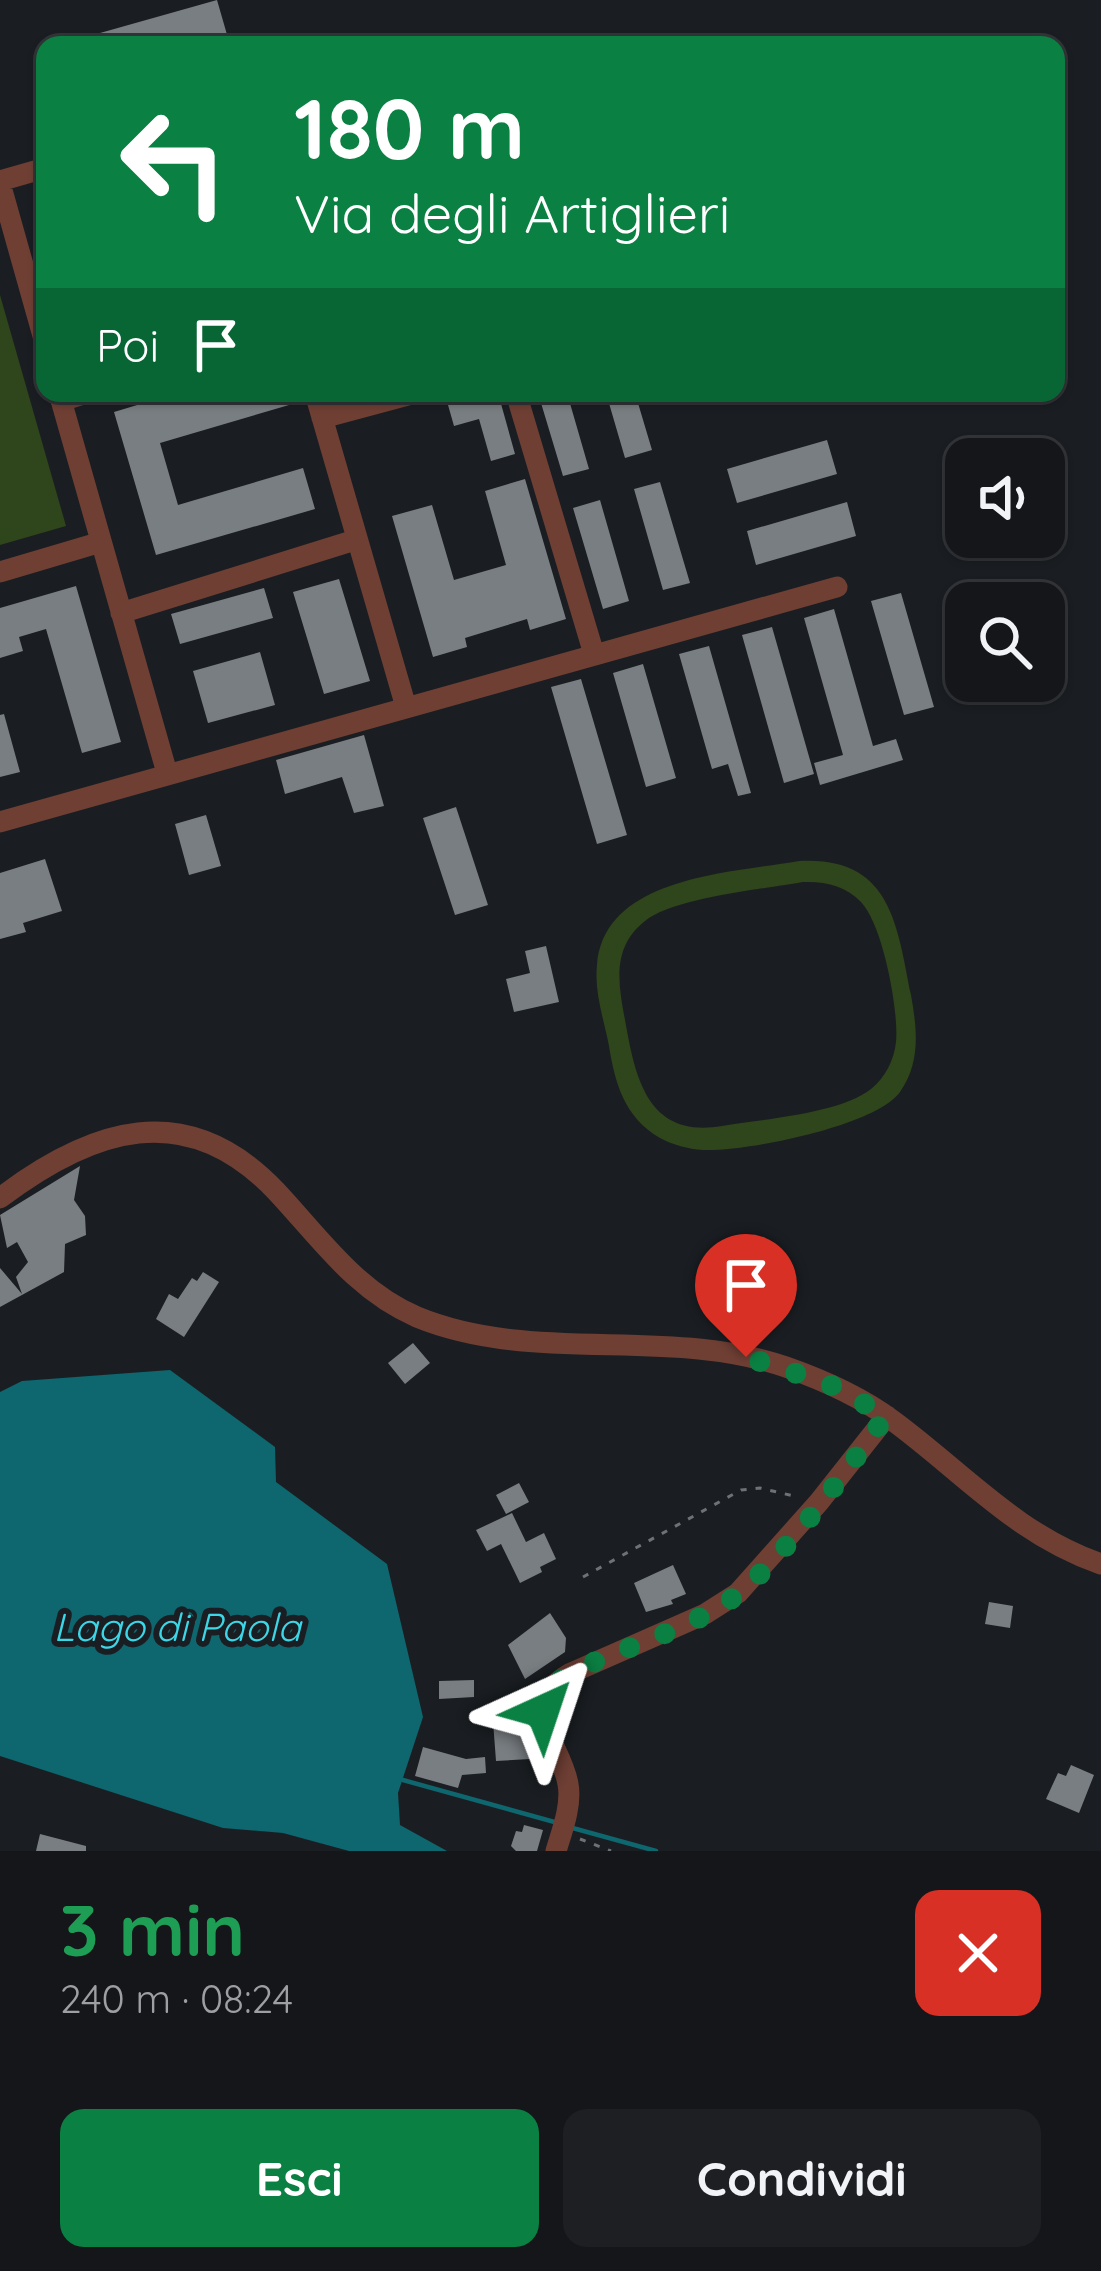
<!DOCTYPE html>
<html lang="it">
<meta charset="utf-8">
<style>
body{margin:0;font-family:Quicksand,sans-serif;background:#1d1f23;color:#f1f3f6;height:100vh;display:flex;flex-direction:column;font-size:45px;white-space:nowrap}
*{box-sizing:border-box;margin:0}
p{font-size:39px;color:#9d9fa2}
.icon{flex:none;width:66px;height:66px;fill:none;stroke:currentColor;stroke-width:2;stroke-linecap:round;stroke-linejoin:round}
.map{position:relative;height:1851px;overflow:hidden}
.panel{display:flex;flex-direction:column;background:#14161a;flex:1}
.panel>*{flex:none}
.top-card{position:absolute;left:36px;top:36px;width:1029px;height:366px;border-radius:24px;box-shadow:0 3px 9px #0004,0 0 0 3px #333539;background:#0b8043;color:#fff;overflow:hidden}
.fabs{position:absolute;left:945px;top:438px;display:grid;gap:24px}
.fabs a{display:grid;place-items:center;width:120px;height:120px;border-radius:24px;background:#14161a;box-shadow:0 3px 9px #0004,0 0 0 3px #333539;font-size:60px}
.pin{position:absolute;display:grid;place-items:center;width:102px;height:102px;color:#fff;margin:-123px -51px;border-radius:50% 50% 50% 0;rotate:-45deg;box-shadow:0 0 12px #0007}
.pin .icon{rotate:45deg}
.me{position:absolute;width:132px;margin:-66px;rotate:42deg;stroke-linejoin:round;filter:drop-shadow(0 0 9px #0008)}
.turn{display:flex;align-items:center;gap:42px;height:252px;padding:0 60px;font-size:54px}
.turn .icon{width:156px;height:156px;stroke-width:2.5}
.turn b{display:block;font-size:84px;line-height:102px}
.then{display:flex;align-items:center;height:114px;padding:0 60px;background:#0003;gap:24px;font-size:45px}
.round{display:grid;place-items:center;flex:none;width:126px;height:126px;border-radius:24px;background:#1d1f23}
.head{display:flex;align-items:center;justify-content:space-between;height:204px;padding:0 60px}
h1{font-size:72px;font-weight:700;line-height:90px;color:#1e9e55}
.button{display:flex;gap:24px;margin-top:auto;padding:24px 60px}
.button a{flex:1;height:138px;border-radius:24px;background:#0b8043;color:#fff;font-size:48px;font-weight:700;line-height:138px;text-align:center}
.button a+a{background:#1d1f23;color:#f1f3f6}
.map>svg:first-child{display:block}
</style>
<div class="map">
<svg width="1101" height="1851" viewBox="0 0 1101 1851">
<rect width="100%" height="100%" fill="#1a1e22"/>
<path fill="#2f451b" fill-rule="evenodd" d="M0,295L66,526L0,545Z
M799,861C891,856 897,924 911,995C917,1029 921,1062 900,1092C876,1126 745,1152 703,1150C688,1149 673,1145 660,1138C624,1117 615,1083 609,1046C604,1020 594,992 597,965C604,876 732,873 799,861ZM803,882C825,881 846,886 861,902C883,925 899,1011 896,1042C894,1060 885,1078 871,1089C839,1114 763,1119 722,1126C652,1138 637,1085 627,1031C620,991 608,950 645,921C673,898 764,889 803,882Z"/>
<path fill="#0e666e" d="M170,1370L275,1447L276,1482L387,1564L423,1717L398,1793L400,1825L447,1851H349L283,1833L223,1828L0,1756V1392L22,1381Z"/>
<g fill="none" stroke-linecap="round" stroke-linejoin="round">
<path stroke="#0e666e" stroke-width="4.5" d="M403,1780L558,1823
M569,1827L656,1851"/>
</g>
<path fill="#797e82" d="M217,0L230,45H103L100,33Z
M177,393H286L289,405L160,443L178,505L303,468L315,509L156,555L114,412Z
M463,393H498L515,454L491,461L479,419L454,426L446,398Z
M538,393H567L589,469L563,476Z
M606,393H635L652,450L625,458Z
M827,440L837,474L737,503L727,469Z
M525,479L566,619L530,630L527,619L465,638L467,647L433,657L392,516L432,505L454,580L506,565L485,491Z
M660,482L690,583L663,590L634,489Z
M600,500L629,601L603,609L573,508Z
M847,502L856,536L756,565L747,531Z
M339,579L370,681L324,694L293,592Z
M76,586L121,742L82,753L46,629L19,637L23,651L0,658V608Z
M264,588L273,618L180,644L171,614Z
M901,593L934,707L904,715L871,601Z
M834,609L873,746L896,739L903,760L820,785L814,763L843,755L804,618Z
M772,627L814,774L784,783L742,635Z
M709,646L751,793L738,796L728,764L712,769L679,654Z
M260,652L275,705L208,723L193,671Z
M643,664L676,778L646,787L613,673Z
M581,679L627,835L597,844L551,687Z
M4,714L20,772L0,777V715Z
M364,735L384,806L354,813L342,777L285,794L276,760Z
M456,807L488,905L455,915L423,818Z
M206,815L221,866L189,875L175,824Z
M45,859L62,911L23,923L26,932L0,939V873Z
M546,946L559,1002L514,1012L506,979L530,973L525,951Z
M80,1166L74,1200L85,1216L86,1235L65,1244L64,1272L0,1307V1268L22,1294L16,1277L28,1262L17,1242L7,1248L0,1215Z
M203,1272L219,1282L184,1337L156,1319L169,1294L178,1299L192,1278L197,1281Z
M413,1343L430,1363L405,1384L388,1363Z
M519,1483L529,1502L506,1514L496,1495Z
M512,1513L526,1542L544,1533L556,1559L540,1567L542,1572L520,1583L501,1544L487,1551L476,1530Z
M673,1565L686,1594L671,1600L673,1604L646,1612L634,1583Z
M989,1602L1013,1606L1010,1628L985,1624Z
M550,1613L566,1638L565,1652L525,1679L508,1645Z
M474,1680V1697L439,1699V1681Z
M526,1705L530,1759L496,1761L492,1708Z
M423,1747L466,1759L485,1757L486,1773L462,1775L458,1788L415,1776Z
M1071,1765L1094,1775L1079,1813L1046,1799L1058,1773L1066,1776Z
M524,1825L543,1830L537,1851H516L511,1846L516,1831L522,1832Z
M40,1834L86,1846V1851H36Z"/>
<g fill="none" stroke-linecap="round" stroke-linejoin="round">
<path stroke="#6f7275" stroke-width="3" stroke-dasharray="6 9" stroke-linecap="butt" d="M583,1577L741,1490L760,1488L798,1497
M580,1839L611,1851"/>
<path stroke="#6f3f34" stroke-width="21" d="M0,181L45,168
M0,183L45,343
M59,393L167,773
M315,393L406,707
M516,393L594,654
M61,401L87,393
M322,418L415,393
M0,572L101,542
M121,613L355,540
M0,822L837,587
M0,1198C91,1129 186,1096 276,1191C320,1238 356,1291 417,1317C534,1365 668,1326 786,1367C823,1380 861,1397 892,1420C963,1472 1015,1534 1101,1564
M556,1851C562,1831 572,1805 568,1784C561,1742 513,1706 571,1673L705,1614L738,1593L819,1502L887,1416"/>
</g>
<g fill="none" stroke-linecap="round" stroke-linejoin="round">
<path stroke="#0b8043" stroke-width="21" stroke-dasharray="0 37.8" d="M543,1711L549,1691L565,1676C616,1649 675,1635 724,1604C777,1570 848,1468 886,1416L829,1384L746,1357"/>
</g>
<g text-anchor="middle" stroke-width="12" stroke-linejoin="round" paint-order="stroke">
<g font-size="39" font-style="italic" fill="#3cd7e6" stroke="#1a1e22">
<text x="177" y="1641">Lago di Paola</text>
</g>
</g>
</svg>
<div class="fabs">
<a><svg class="icon" aria-label="sound" viewBox="0 0 24 24"><path d="M4 9h4l5-4v14l-5-4H4zM17 9q2 3 0 6"/></svg></a>
<a><svg class="icon" aria-label="search" viewBox="0 0 24 24"><circle cx="10" cy="10" r="6"/><path d="M15 15l6 6"/></svg></a>
</div>
<div class="pin" style="left:746px;top:1357px;background:#d93025"><svg class="icon" aria-label="arrive" viewBox="0 0 24 24"><path d="M6 21V4h12l-3 4 3 4H6"/></svg></div>
<svg class="me" style="left:543px;top:1711px" viewBox="-20 -20 40 40"><path d="M0-17L14 15 0 8-14 15z" fill="#0b8043" stroke="#fff" stroke-width="4"/></svg>
<div class="top-card">
<div class="turn"><svg class="icon" aria-label="left" viewBox="0 0 24 24"><path d="M17 20v-9H6M10 6l-5 5 5 5"/></svg><div><b>180 m</b>Via degli Artiglieri</div></div>
<div class="then">Poi<svg class="icon" aria-label="arrive" viewBox="0 0 24 24"><path d="M6 21V4h12l-3 4 3 4H6"/></svg></div>
</div>
</div>
<section class="panel">
<div class="head"><div><h1>3 min</h1><p>240 m · 08:24</p></div><a class="round" style="background:#d93025;color:#fff"><svg class="icon" aria-label="close" viewBox="0 0 24 24"><path d="M6 6l12 12M18 6L6 18"/></svg></a></div>
<div class="button"><a>Esci</a><a>Condividi</a></div>
</section>
